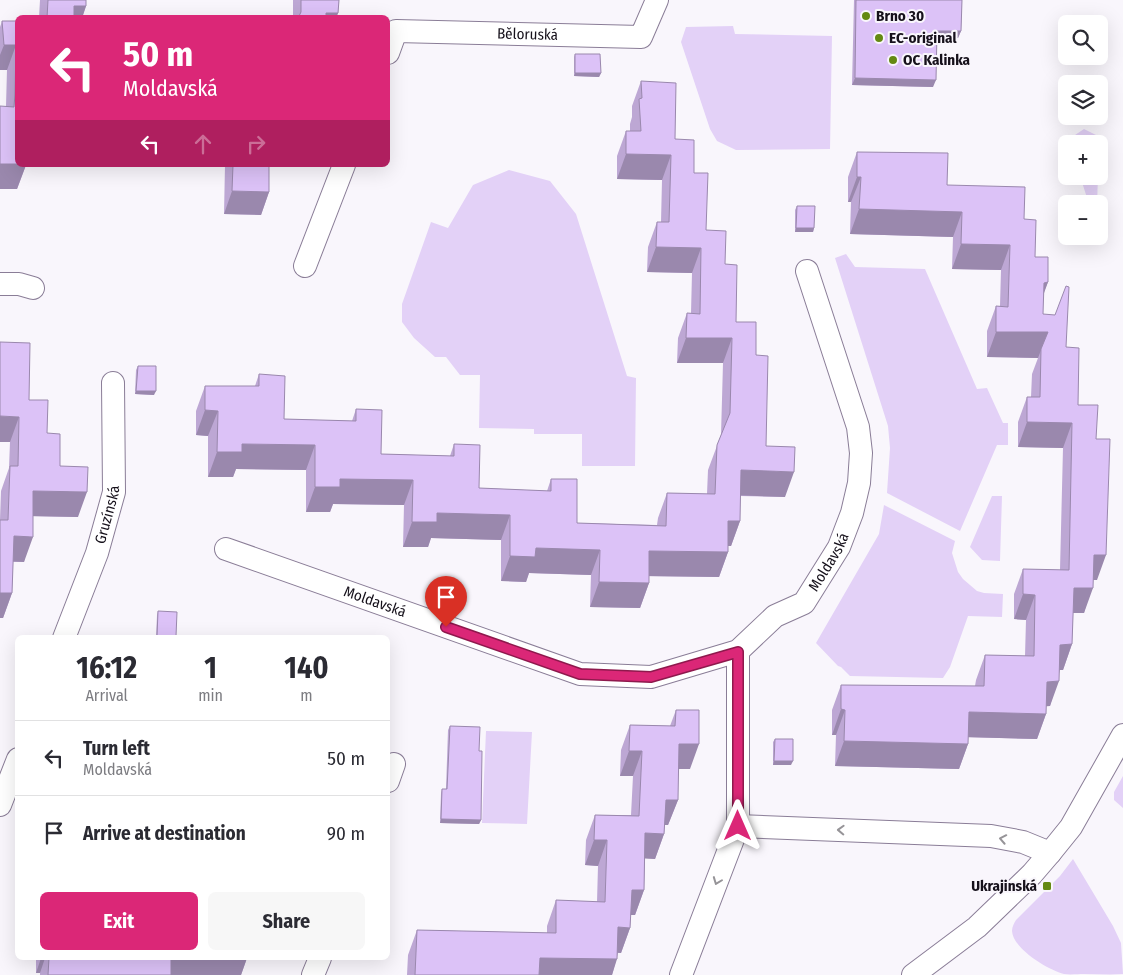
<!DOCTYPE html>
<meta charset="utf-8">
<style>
body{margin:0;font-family:"Fira Sans Condensed",sans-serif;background:#f7f7f7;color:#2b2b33;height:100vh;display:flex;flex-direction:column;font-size:19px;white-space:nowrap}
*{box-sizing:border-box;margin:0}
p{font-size:16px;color:#7c7c81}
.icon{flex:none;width:28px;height:28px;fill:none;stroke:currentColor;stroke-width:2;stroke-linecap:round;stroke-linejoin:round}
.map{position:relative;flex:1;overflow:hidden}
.details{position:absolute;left:15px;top:635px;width:375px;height:325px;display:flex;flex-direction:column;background:#fff;border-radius:8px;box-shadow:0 5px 20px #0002}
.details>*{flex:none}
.banner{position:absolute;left:15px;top:15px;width:375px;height:152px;border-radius:8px;box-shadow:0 5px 20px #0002;background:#db2777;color:#fff;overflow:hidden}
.buttons{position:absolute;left:1058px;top:15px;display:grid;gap:10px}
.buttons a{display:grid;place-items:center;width:50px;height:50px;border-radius:8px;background:#fff;box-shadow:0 5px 20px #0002;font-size:25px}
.pin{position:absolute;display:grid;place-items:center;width:42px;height:42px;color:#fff;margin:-51px -21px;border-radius:50% 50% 50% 0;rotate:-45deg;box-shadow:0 0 5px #0007}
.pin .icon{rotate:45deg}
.me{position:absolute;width:55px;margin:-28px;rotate:0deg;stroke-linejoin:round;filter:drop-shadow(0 0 4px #0008)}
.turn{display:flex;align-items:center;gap:18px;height:105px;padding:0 25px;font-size:22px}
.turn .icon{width:65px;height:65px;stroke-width:2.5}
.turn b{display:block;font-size:35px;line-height:42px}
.lanes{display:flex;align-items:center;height:48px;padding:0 25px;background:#0003;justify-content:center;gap:25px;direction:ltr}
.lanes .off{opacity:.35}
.eta{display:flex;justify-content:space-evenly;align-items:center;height:85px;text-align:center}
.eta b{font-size:30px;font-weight:700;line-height:35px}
.button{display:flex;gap:10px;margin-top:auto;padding:10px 25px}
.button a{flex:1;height:58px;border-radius:8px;background:#db2777;color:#fff;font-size:20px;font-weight:700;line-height:58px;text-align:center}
.button a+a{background:#f7f7f7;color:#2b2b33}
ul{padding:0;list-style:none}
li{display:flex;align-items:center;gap:15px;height:75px;padding:0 25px;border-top:1px solid #e1e1e2}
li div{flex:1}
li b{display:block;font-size:19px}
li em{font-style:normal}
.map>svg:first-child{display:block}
</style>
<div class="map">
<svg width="1123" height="975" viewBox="0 0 1123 975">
<rect width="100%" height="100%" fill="#f9f6fc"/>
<path fill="#e3d1f7" d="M733,26L735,34L832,36L830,149L736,150L717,141L710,129L681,42L686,27Z
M1084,129L1096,135L1098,144H1071L1070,141L1075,135Z
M509,170L550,181L576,214L627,376L636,378L635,466H582V434H534V429L479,428L480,375H460L446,357H435L414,338L402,322V304L431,222L448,228L473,185Z
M1080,176H1098L1097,204H1089Z
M846,254L855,267L925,269L977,389L987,388L1003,423H1008V445H997L960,531L887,493L890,448L888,426L835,258Z
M992,496H1002L1000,561L982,560L970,547Z
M884,505L955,541L952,553L958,572L963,579L977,591L984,593L1003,594L1002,617L968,616L950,667L943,678L850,676L841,667L838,666L816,643L879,534Z
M486,731L532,732L527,824L482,823Z
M1123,776V808L1114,800V792Z
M1073,859L1113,926L1121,943L1123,974C1110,975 1097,974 1084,974C1078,974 1070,975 1064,974C1048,970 1013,949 1012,931C1012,927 1014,923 1016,920L1060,876Z"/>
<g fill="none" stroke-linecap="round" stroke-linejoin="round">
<g stroke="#8a7d97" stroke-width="24">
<g id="minor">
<path id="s1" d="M388,53L396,31L641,37L657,0"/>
<path d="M305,266L344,165"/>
<path d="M0,284H19L33,288"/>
<path id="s2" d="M226,549L580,674L651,677L738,651L775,616L804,603L839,547L852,513L859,483L861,453L858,427L807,271"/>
<path id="s3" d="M64,638L97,553L114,492L113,383"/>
<path d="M388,781L394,764"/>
<path d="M0,805L18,759"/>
<path d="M738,826V651"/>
<path d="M313,975L320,958"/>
<path d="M681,975L738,826L991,836L1023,842L1050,853"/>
<path d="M913,975L977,927L1032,874L1050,853L1071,827L1123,735"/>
</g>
</g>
<use href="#minor" stroke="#fff" stroke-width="22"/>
</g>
<path fill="#bda7d4" d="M40,0H86V6L82,18H39Z
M293,0H339L338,13L336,18H293Z
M854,0H962L961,31L958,38H937L933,87L852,85Z
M2,21H18V165H26L17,189L6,106L7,70H0V27Z
M575,54L601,73L599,77L574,76V57Z
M641,81L694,173L706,230L725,264L736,322L756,355L766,446L785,497L740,496V521L731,546H728V552L719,577L649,576V583L640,608L590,607L591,575L529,573L526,582L501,581V540L431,538L428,547H403L404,505L333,504L330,512H306V470L236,469L233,477H208V436L196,435V411L205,386H255L259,374L284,419L352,421L356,409L381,454L450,456L454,444L479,488L547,491L551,479L577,523L657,525L658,518L667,493L707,494L708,470L721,435L723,363H677L678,338L687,313H691L692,273L647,272L648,247L657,222H661L662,180L617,179V156L626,131H630V124L632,117V106Z
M857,152L947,185L1024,219L1035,257L1048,282L1043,294V314L1066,347L1078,405L1096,439L1097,580H1093L1084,613H1073L1072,644L1063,670H1060L1050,706H1046V714L1037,739L968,737V744L959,769L835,766L836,735H832V710L841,685L975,686L976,680L985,655L1025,656L1026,620L1014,619V594L1023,569L1060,570L1063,448L1018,447V422L1027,397H1031L1032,374L1038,358L987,357V331L996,306H1000L1001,270L952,269L953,237L850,234L851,202H848V177Z
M225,165H269V192L261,215L224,214Z
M797,206L814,228L813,232H795V210Z
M138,366L154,395L135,394L136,370Z
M29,400L47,433L78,517L33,516L24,562H13L12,593L3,618H0V520L1,491L9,468L10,442H0Z
M158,611L176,636L175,638H156L157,615Z
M676,710L690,769H678V800L668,825H665L664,834L655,859L645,858L644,890L635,915H631L630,928L621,953H618L612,975H407L408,955L417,930L547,933V926L556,900L597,902L598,866L585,865L586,840L595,815H631L633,776H620L621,750L630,725L670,726Z
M450,726L479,751L481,820L479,824L440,823L441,793L442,789H446L448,730Z
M775,739L791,765H773V742Z
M36,958H247L241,975H40V973H36Z"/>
<path fill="#9a88ad" d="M74,6H86L82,18H70Z
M326,13H338L336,18H324Z
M937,31H961L958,38H934Z
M4,45H16L7,70H0V55Z
M575,73H601L599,77L574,76Z
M855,78L936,80L933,87L852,85Z
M626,154L671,155L662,180L617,179Z
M0,164H18V165H26L17,189H0Z
M857,177H861L851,202H848Z
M232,191L269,192L261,215L224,214Z
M859,209L962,212L953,237L850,234Z
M796,228H814L813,232H795Z
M961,244L1010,245L1001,270L952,269Z
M656,247L701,248L692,273L647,272Z
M1048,282L1039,307L1044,283Z
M996,332H1048L1038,358L987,357Z
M686,338H732L723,363H677Z
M136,391H156L154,395L135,394Z
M205,410L218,411L208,436L196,435Z
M0,416L19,417L10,442H0Z
M1027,422L1072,423L1063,448L1018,447Z
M242,444L315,445L306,470L236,469L233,477H208L217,452Z
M741,470L794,472L785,497L731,495Z
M340,479L413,480L404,505L333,504L330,512H306L315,487Z
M33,491L87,492L78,517L24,516Z
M437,513L510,515L501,540L431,538L428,547H403L412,522Z
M728,521H740L731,546H719Z
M14,536L33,537L24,562L5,561Z
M536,548L600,550L591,575L529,573L526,582L501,581L510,556Z
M649,551L728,552L719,577L640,576Z
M1094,555H1106L1097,580H1085Z
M599,582L649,583L640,608L590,607Z
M1074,588H1093L1084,613H1065Z
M0,593H12L3,618H0Z
M1023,594L1035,595L1026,620L1014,619Z
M157,636H176L175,638H156Z
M1072,644L1063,670H1051L1060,645Z
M1059,681L1050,706L1038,707L1047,682Z
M841,709L845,710L836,735H832Z
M969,712L1046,714L1037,739L960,737Z
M844,741L968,744L959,769L835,766Z
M679,744H699L690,769H669Z
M629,751H642L633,776H620Z
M774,761H793L791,765H773Z
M666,800H678L668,825H657Z
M441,819L481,820L479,824L440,823Z
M645,833L664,834L655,859L636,858Z
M594,840H607L598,866L585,865Z
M632,890H644L635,915H623Z
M618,927L630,928L621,953L609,952Z
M41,958H45L40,973H36Z
M168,958H247L241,975H162Z
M540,958L617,959L612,975H533Z"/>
<path fill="#dcc2f7" stroke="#9a88ad" d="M48,0H86V6H74V18H47Z
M301,0H339L338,13H326V18H298L301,12Z
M856,0H962L961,31H937L936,80L855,78Z
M2,21H18V164H0V106L14,107L15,94L16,45H4Z
M575,54H600L601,73H575Z
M641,81L676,83L675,139L694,140V173H708L706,230L726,231L725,264L737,265L736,322H756V355L768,356L766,446L795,447L794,472L741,470L740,521H728V552L649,551V583L599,582L600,550L536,548L535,557L510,556V515L437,513V522H412L413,480L340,479V487H315V445L242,444V452H217L218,411L205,410V386H259V374L285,376L284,419L356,421V409L382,410L381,454L454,456V444L480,445L479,488L551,491V479H577V523L666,526L667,493L715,494L717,445L730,413L732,338H686L687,313L700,314L701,248L656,247L657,222H669L671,155L626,154V131H641L639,99L642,98Z
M857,152L948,153L947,185L1025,187L1024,219L1036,220L1035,257H1048V282L1044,283L1043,314L1055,315L1066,286L1069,287L1066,347L1079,348L1078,405H1098L1096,439H1110L1106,555H1094L1093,588H1074L1072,644L1060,645L1059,681L1047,682L1046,714L969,712L968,744L844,741L845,710L841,709V685L984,686L985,655L1034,656L1035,595L1023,594V569L1069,570L1072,423L1027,422V397H1040L1041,349L1048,332H996V306L1008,307L1010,245L961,244L962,212L859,209L861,177H857Z
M233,165H269V192L232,191Z
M797,206H815L814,228H796Z
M0,342L30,343L29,400H48L47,433L60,434V466L88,467L87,492L33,491V537L14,536L12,593H0V520H8L10,466H18L19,417L0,416Z
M138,366H156V391H136Z
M158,611L177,612L176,636H157Z
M676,710H699V744H679L678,800H666L664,834L645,833L644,890H632L630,928L618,927L617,959L540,958L539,975H415L417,930L556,933V900L605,902L607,840H594L595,815L639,816L642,751H629L630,725L675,726Z
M450,726L480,727L479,751H482L481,820L441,819L442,789H447Z
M775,739H793V761H774Z
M49,958H171V975H48Z"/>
<defs><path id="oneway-chevron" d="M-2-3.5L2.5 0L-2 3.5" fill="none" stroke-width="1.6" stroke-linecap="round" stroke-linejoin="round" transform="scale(1.25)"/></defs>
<g stroke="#969498">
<use href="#oneway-chevron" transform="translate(841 830) rotate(-178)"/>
<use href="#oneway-chevron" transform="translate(1003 839) rotate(-169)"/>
<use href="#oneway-chevron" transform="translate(717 881) rotate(111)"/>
</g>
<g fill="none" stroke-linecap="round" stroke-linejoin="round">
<g stroke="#8e194d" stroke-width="12">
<path id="route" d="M446,627L580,674L651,677L738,652V826"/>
</g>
<use href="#route" stroke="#db2777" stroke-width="9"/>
</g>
<g fill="#648912" stroke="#f9f6fc" stroke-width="2">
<circle cx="866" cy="16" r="5"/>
<circle cx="879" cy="38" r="5"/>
<circle cx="893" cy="60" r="5"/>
<rect x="1042" y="881" width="10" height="10" rx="2.5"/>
</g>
<g text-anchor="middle" stroke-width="4" stroke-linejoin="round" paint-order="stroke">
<g font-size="15" font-weight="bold" fill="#16111b" stroke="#f9f6fc" text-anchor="start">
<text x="876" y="21">Brno 30</text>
<text x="889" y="43">EC-original</text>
<text x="903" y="65">OC Kalinka</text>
<text x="1037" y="891" text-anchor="end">Ukrajinská</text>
</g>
<g font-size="15" fill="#16111b" stroke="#f9f6fc">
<text dy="5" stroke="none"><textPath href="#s1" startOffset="155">Běloruská</textPath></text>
<text dy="5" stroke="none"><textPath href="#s3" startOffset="131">Gruzínská</textPath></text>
<text dy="5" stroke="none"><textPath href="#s2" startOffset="668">Moldavská</textPath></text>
<text dy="5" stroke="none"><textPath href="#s2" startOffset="158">Moldavská</textPath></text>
</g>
</g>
</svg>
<div class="buttons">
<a><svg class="icon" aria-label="search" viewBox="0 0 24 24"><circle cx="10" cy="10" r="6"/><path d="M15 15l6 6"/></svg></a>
<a><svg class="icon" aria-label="layers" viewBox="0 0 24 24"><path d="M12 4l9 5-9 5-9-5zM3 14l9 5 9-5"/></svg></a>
<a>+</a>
<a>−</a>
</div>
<div class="pin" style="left:446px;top:627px;background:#d93025"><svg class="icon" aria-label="arrive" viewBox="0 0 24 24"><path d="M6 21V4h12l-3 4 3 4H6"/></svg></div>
<svg class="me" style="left:738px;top:826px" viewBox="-20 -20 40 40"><path d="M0-17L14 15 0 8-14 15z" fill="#db2777" stroke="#fff" stroke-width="4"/></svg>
<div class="banner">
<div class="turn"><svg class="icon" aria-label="left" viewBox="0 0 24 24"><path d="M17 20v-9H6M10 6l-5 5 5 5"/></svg><div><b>50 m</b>Moldavská</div></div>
<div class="lanes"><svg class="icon" aria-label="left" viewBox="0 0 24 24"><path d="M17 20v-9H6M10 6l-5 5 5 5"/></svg><svg class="icon off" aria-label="ahead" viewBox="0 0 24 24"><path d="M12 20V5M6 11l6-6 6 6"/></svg><svg class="icon off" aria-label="right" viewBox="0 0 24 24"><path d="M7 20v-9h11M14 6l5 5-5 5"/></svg></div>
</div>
<section class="details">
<div class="eta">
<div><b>16:12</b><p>Arrival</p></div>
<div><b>1</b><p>min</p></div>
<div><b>140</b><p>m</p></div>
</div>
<ul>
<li><svg class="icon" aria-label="left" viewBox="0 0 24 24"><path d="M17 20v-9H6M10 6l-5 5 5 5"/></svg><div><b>Turn left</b><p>Moldavská</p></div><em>50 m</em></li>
<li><svg class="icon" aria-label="arrive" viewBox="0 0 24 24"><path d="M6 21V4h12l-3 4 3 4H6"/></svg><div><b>Arrive at destination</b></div><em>90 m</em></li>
</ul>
<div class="button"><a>Exit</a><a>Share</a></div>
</section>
</div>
